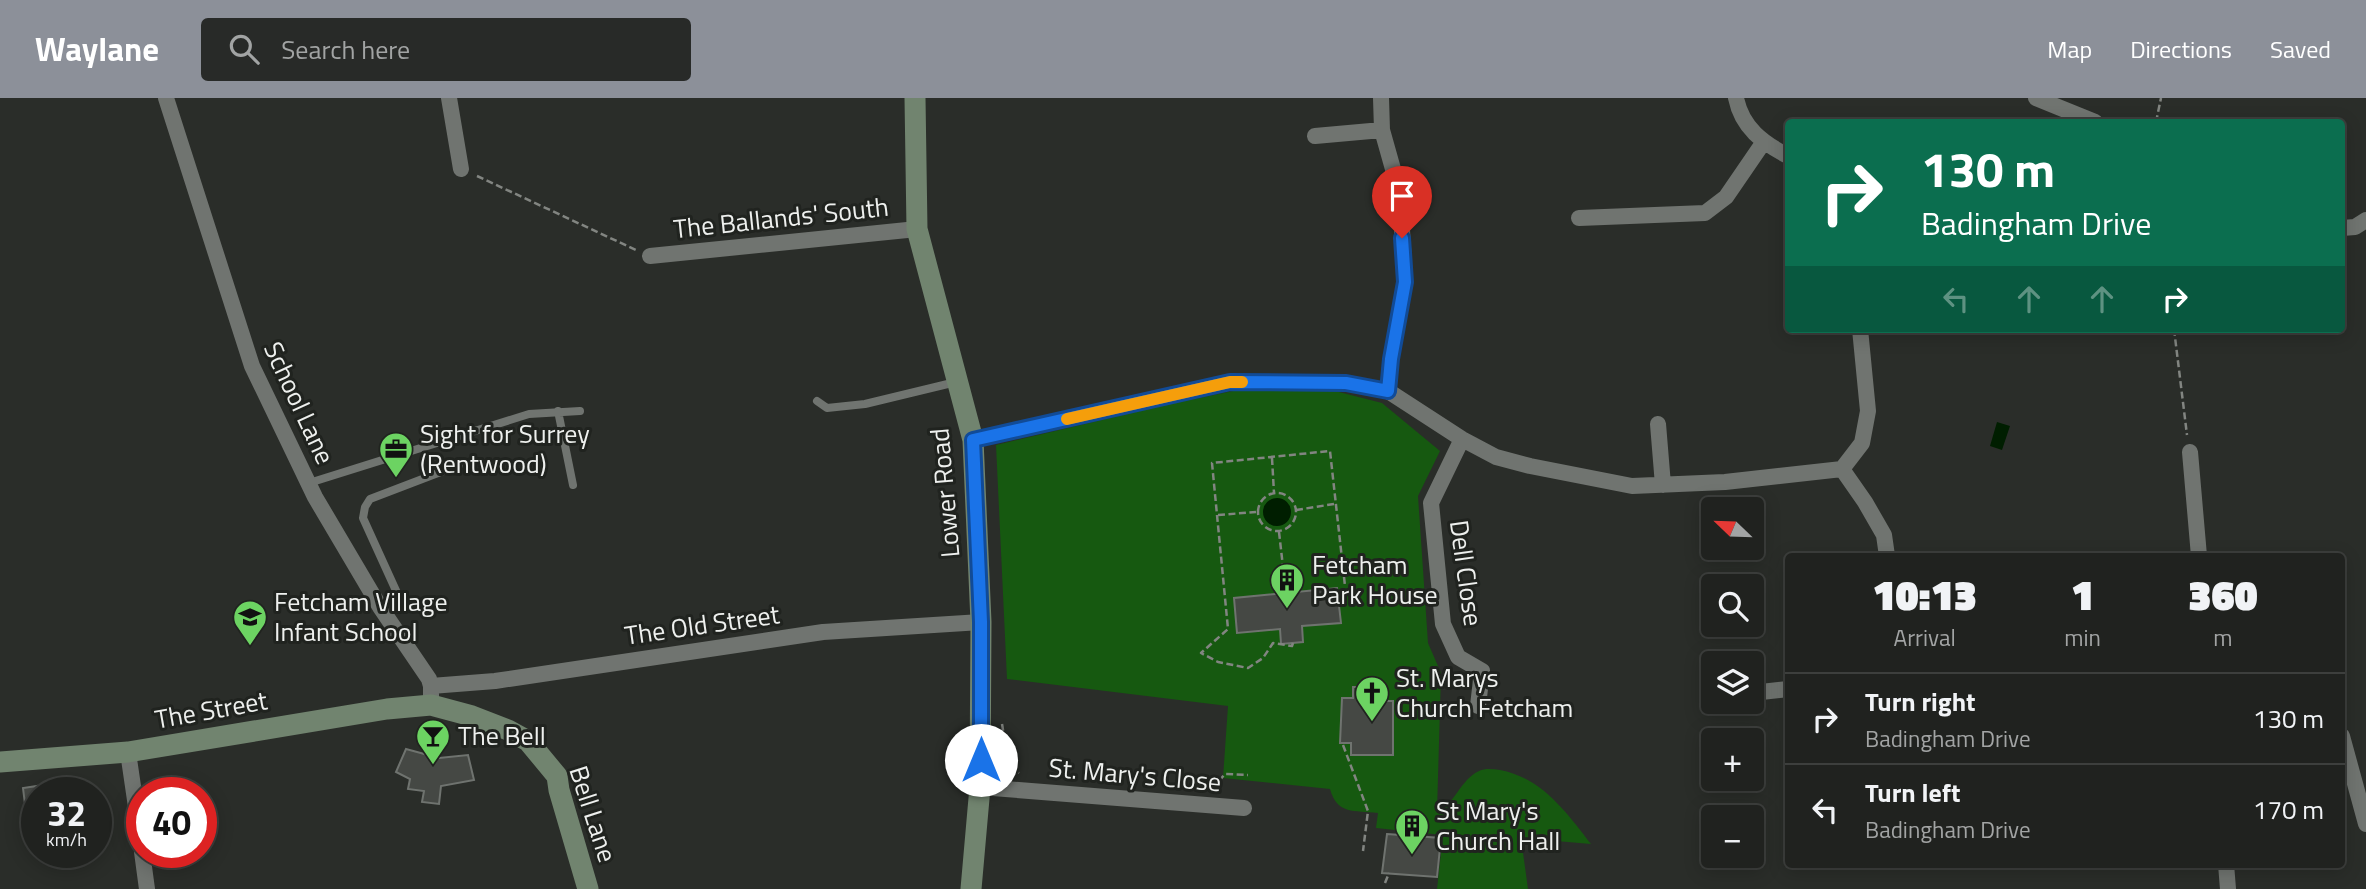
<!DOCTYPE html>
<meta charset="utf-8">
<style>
body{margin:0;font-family:"Titillium Web",sans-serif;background:#282a28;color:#f1f3f6;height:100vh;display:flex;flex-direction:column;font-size:26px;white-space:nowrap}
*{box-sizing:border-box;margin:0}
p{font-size:23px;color:#a2a4a4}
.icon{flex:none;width:38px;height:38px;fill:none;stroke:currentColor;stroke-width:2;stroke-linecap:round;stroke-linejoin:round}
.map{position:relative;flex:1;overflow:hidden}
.sheet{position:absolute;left:1785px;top:455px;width:560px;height:315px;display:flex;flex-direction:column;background:#20221f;border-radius:7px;box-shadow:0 4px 18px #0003,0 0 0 2px #3d3f3d}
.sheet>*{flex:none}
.hud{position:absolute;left:1785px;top:21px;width:560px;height:214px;border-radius:7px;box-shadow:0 4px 18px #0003,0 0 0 2px #3d3f3d;background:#0b6e4f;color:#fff;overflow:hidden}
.needle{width:46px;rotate:293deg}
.tools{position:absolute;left:1701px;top:399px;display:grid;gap:14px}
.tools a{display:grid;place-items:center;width:63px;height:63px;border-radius:7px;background:#20221f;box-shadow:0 4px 18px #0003,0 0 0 2px #3d3f3d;font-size:35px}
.speed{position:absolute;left:21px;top:679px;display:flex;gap:14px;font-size:35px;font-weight:700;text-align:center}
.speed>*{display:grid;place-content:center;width:91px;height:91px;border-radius:50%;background:#20221f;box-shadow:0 4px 18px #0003,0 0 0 2px #3d3f3d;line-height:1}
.speed small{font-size:18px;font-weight:400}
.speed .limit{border:10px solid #d22;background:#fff;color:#111}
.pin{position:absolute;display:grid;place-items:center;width:60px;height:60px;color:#fff;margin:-72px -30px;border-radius:50% 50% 50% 0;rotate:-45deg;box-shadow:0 0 7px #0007}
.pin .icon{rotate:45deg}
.me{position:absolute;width:77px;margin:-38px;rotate:0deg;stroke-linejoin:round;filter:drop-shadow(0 0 5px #0008)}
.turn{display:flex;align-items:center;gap:24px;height:147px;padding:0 21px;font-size:32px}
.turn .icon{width:91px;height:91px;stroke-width:2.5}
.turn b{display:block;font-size:49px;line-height:60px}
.lanes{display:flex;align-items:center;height:66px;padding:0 21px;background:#0003;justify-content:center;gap:35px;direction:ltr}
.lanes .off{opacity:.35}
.eta{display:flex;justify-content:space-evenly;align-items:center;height:119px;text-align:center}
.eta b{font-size:42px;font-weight:800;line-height:49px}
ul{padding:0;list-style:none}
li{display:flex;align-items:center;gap:21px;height:91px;padding:0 21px;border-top:2px solid #3d3f3d}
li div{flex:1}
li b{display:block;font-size:26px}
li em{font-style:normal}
header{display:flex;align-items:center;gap:42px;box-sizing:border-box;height:98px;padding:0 35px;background:#8c9099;color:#fff}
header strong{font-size:33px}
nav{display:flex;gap:38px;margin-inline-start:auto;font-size:24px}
.search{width:490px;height:63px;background:#282a28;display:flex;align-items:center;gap:18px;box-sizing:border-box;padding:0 24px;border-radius:7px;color:#a2a4a4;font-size:26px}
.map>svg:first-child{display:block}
</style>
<header>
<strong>Waylane</strong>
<div class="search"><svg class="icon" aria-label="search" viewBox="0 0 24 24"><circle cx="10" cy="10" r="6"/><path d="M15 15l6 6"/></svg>Search here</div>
<nav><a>Map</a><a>Directions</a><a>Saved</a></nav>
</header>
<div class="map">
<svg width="2366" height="791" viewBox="0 0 2366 791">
<rect width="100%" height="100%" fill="#2a2d29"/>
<path fill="#165910" d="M1238,292L1335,293L1382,305L1440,353L1418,398L1428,545L1441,575L1437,714C1455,706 1460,682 1479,673C1485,670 1493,671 1500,672C1542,680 1566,714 1591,746L1521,740L1528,791H1437L1443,737L1376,730L1378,715C1354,712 1337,717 1330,691L1223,680L1228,608L1007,581L996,347L1165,307Z"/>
<path fill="#001e00" d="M1997,324L2010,328L2002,352L1990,348Z
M1263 414a14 14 0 1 1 28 0a14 14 0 1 1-28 0Z"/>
<path fill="#454844" stroke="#6f736f" stroke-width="2" d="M1730,450H1745L1746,462L1731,463Z
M1337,490L1341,525L1302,528L1303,544L1281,546L1280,531L1237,535L1234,500Z
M1353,589H1377V603H1393V657H1351V645H1340L1342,600H1353Z
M406,651L439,660L468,657L474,682L441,688L439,706L422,704L424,693L408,691L410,681L396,674Z
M37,688V730H28L23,690Z
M1387,736L1441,740L1437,779L1382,775Z"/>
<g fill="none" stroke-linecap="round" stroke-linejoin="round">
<path stroke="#828581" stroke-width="2.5" stroke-dasharray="7 3.5" stroke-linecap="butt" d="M2156,24L2161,0
M477,78L636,152
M2174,231L2187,337
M1272,360L1274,395
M1258 414a19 19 0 1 1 38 0a19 19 0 1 1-38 0Z
M1296,412L1334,406
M1218,417L1256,414
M1279,434L1286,495
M1293,545L1292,548L1273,545L1263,560L1248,570L1218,564L1201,555L1228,531L1212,365L1330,353L1345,488
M1002,626C1005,642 1006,665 1019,675
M1343,647L1368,713L1363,753
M1212,691L1225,676L1248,677
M1385,785L1389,775"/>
<path stroke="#707470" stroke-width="8" d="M817,303L827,310L865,306L956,284
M558,313L573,387
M309,385L529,316L580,313
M380,509L394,503L398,497L363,420L365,409L370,401L459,367"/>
<path stroke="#707470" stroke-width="16" d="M166,0L252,268L315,399L380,509L429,581L431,588V607
M449,0L461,71
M1381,0L1382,32L1400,96L1405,184L1391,261L1388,293
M1736,0C1742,30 1763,45 1788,58
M2036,0L2095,24
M1315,38L1382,32
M1579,120L1705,115L1726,99L1763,45
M2342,130L2355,129L2366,122
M650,158L917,131
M1658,326L1663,387
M1462,341L1431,405L1443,526L1458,559L1482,573L1478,608
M973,342L1230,284L1346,285L1388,293L1462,341L1496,359L1530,368L1632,388L1725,384L1842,371L1862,345L1868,313L1860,231
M2190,354L2199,458
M1842,371L1865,404L1884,437L1887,458
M431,588L495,583L823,534L981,524
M1752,595L1788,591
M2342,638L2366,726
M128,654L142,750
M980,689L1244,710
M142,754L147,791
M2226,766L2228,791"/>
<path stroke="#71846f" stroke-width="21" d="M915,0L917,131L973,342L981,524L980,689L971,791
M0,664L128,654L387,611L431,607L472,618L508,632L528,643L557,678L559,692L588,791"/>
</g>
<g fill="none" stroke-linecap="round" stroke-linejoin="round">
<g stroke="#114b97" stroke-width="18">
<path id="route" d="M981,662V524L973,342L1230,284L1346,285L1388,293L1391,261L1405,184L1402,140"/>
</g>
<use href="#route" stroke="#1a73e8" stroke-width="12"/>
<path stroke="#f59e0b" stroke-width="12" d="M1067,321L1230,284H1242"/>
</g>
<defs>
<g id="office-pin" transform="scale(1.75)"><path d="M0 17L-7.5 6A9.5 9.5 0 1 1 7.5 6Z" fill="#6cd362" stroke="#20231f"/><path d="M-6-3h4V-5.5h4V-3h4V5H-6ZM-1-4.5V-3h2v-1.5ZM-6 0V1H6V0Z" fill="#111"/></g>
<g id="building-pin" transform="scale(1.75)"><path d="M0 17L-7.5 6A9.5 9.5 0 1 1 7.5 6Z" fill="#6cd362" stroke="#20231f"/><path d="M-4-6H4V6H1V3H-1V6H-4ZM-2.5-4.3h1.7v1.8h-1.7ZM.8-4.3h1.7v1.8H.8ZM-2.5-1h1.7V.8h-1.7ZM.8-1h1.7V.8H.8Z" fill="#111"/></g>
<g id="school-pin" transform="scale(1.75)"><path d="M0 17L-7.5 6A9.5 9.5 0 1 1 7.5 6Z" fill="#6cd362" stroke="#20231f"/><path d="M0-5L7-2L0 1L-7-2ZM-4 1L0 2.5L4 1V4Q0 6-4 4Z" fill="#111"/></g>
<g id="church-pin" transform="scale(1.75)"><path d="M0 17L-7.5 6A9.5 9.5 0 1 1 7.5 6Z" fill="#6cd362" stroke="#20231f"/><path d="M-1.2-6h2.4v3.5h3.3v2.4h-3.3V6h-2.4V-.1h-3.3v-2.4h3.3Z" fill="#111"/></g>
<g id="bar-pin" transform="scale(1.75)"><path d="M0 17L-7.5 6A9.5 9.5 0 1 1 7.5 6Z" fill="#6cd362" stroke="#20231f"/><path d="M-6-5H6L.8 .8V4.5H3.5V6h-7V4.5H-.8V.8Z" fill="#111"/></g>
</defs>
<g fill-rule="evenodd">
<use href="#office-pin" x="396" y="351"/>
<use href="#building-pin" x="1287" y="482"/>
<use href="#school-pin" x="250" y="519"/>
<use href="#church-pin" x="1372" y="595"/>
<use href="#bar-pin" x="433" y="638"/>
<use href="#building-pin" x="1412" y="728"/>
</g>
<g text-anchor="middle" stroke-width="6" stroke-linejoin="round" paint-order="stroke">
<g font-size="26" fill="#eef0ee" stroke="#20231f">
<text transform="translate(781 120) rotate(-6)" y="9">The Ballands' South</text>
<text transform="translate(299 305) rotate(65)" y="9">School Lane</text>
<text transform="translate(945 395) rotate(-95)" y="9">Lower Road</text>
<text transform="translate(1466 475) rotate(82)" y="9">Dell Close</text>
<text transform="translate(702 527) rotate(-8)" y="9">The Old Street</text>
<text transform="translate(211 612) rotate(-10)" y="9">The Street</text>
<text transform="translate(1135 677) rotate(5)" y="9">St. Mary's Close</text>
<text transform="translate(593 716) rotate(72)" y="9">Bell Lane</text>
</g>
<g font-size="26" fill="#eef0ee" stroke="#20231f" text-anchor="start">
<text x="420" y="345">Sight for Surrey<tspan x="420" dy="30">(Rentwood)</tspan></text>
<text x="1312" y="476">Fetcham<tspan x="1312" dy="30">Park House</tspan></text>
<text x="274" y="513">Fetcham Village<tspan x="274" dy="30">Infant School</tspan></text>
<text x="1396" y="589">St. Marys<tspan x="1396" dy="30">Church Fetcham</tspan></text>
<text x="458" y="647">The Bell</text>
<text x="1436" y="722">St Mary's<tspan x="1436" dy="30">Church Hall</tspan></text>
</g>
</g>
</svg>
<div class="tools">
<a><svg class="needle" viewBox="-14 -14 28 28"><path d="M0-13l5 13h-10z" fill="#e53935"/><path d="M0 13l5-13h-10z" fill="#a2a4a4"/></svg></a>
<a><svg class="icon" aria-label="search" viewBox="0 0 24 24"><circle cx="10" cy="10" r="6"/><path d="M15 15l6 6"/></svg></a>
<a><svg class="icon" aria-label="layers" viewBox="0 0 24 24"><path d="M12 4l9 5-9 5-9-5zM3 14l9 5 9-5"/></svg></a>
<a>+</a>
<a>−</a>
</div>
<div class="speed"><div>32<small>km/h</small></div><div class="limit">40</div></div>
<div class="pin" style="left:1402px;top:140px;background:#d93025"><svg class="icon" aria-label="arrive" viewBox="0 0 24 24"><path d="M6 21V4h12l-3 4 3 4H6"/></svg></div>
<svg class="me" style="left:981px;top:662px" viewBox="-20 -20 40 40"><circle r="19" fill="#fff"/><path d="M0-13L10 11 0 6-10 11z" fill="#1a73e8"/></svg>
<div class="hud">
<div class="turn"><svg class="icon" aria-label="right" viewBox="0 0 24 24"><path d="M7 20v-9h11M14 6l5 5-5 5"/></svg><div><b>130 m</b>Badingham Drive</div></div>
<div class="lanes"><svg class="icon off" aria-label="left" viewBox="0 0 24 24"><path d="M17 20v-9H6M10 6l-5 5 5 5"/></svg><svg class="icon off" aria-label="ahead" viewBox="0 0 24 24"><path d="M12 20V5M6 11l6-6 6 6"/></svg><svg class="icon off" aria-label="ahead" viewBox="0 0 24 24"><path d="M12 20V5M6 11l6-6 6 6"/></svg><svg class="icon" aria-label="right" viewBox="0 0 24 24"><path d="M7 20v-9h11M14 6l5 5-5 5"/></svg></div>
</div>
<section class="sheet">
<div class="eta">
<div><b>10:13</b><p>Arrival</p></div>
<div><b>1</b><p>min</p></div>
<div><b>360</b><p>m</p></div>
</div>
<ul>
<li><svg class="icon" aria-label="right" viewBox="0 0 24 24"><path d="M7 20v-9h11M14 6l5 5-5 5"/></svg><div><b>Turn right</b><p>Badingham Drive</p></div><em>130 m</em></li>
<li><svg class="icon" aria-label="left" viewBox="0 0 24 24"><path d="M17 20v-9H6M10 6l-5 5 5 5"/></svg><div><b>Turn left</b><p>Badingham Drive</p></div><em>170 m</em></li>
</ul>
</section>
</div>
